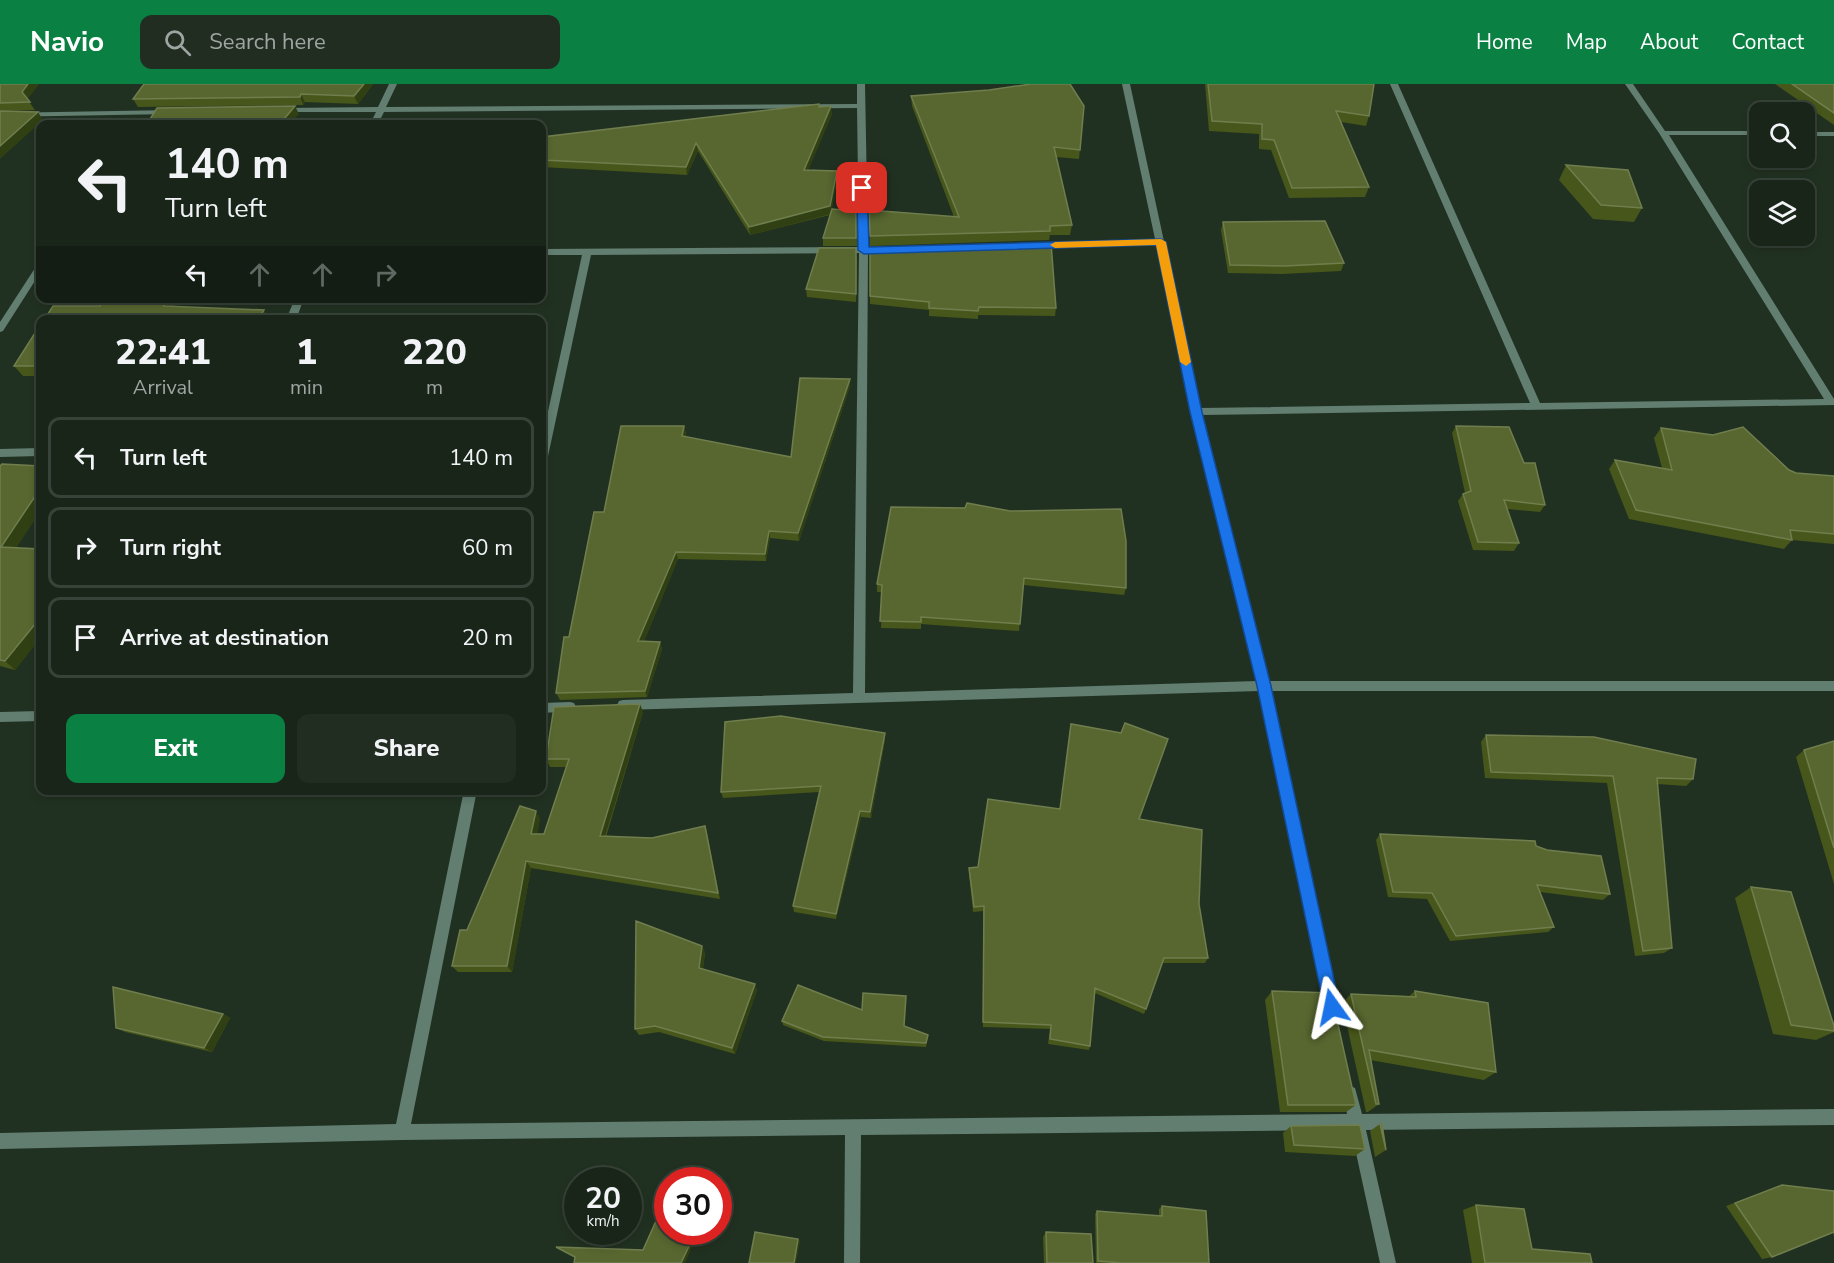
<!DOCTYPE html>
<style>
body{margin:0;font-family:"Nunito Sans",sans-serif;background:#222d22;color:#f1f3f6;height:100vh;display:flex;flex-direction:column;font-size:22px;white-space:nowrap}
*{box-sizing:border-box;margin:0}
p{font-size:20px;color:#9fa5a2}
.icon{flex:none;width:33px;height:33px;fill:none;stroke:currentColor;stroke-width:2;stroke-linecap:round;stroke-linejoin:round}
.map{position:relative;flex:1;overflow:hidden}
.side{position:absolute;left:36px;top:231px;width:510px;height:480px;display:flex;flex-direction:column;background:#192519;border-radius:12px;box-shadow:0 3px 9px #0003,0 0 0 2px #374238}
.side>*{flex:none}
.banner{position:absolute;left:36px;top:36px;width:510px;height:183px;border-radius:12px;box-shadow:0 3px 9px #0003,0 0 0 2px #374238;background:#192519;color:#f1f3f6;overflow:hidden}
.controls{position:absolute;left:1749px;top:18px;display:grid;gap:12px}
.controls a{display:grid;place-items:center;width:66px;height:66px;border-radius:12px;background:#192519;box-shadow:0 3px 9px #0003,0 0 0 2px #374238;font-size:30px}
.speed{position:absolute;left:564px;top:1083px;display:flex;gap:12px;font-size:30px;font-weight:700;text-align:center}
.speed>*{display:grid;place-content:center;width:78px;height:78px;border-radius:50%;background:#192519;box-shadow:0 3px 9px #0003,0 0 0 2px #374238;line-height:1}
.speed small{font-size:15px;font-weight:400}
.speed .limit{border:9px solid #d22;background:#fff;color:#111}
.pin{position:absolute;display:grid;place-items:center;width:51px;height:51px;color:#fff;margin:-26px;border-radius:12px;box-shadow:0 3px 9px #0006}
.me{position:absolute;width:66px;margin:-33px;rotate:348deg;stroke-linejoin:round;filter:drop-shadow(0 0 4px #0008)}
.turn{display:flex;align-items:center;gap:21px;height:126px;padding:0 30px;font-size:27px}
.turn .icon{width:78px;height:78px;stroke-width:2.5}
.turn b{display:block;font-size:42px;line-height:51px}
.lanes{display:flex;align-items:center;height:57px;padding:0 30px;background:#0003;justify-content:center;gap:30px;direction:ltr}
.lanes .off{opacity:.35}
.eta{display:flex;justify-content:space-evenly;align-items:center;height:102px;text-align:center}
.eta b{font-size:36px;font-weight:800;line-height:42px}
.primary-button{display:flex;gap:12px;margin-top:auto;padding:12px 30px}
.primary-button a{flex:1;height:69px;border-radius:12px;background:#0b8043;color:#fff;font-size:24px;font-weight:800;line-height:69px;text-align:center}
.primary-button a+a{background:#222d22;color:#f1f3f6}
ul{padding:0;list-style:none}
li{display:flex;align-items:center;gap:18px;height:81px;margin:0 12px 9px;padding:0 18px;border:3px solid #374238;border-radius:12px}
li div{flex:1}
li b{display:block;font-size:22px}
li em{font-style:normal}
header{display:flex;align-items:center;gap:36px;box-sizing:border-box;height:84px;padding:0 30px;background:#0b8043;color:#fff}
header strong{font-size:28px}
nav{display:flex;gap:33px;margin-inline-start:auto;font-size:21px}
.search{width:420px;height:54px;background:#222d22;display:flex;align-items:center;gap:15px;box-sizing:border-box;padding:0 21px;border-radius:12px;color:#9fa5a2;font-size:22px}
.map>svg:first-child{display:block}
</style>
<header>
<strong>Navio</strong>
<div class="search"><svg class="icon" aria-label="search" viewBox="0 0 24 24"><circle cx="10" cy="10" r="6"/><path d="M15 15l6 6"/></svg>Search here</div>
<nav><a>Home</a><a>Map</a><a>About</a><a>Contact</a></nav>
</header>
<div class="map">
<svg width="1834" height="1179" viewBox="0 0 1834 1179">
<rect width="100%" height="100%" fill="#213121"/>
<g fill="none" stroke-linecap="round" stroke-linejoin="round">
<path fill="#617e71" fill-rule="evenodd" d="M389,0H397L386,23L857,20V0H865L868,163H885L889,166L885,169H868L865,609L1257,597L1191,328L1156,161L1035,165L1031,162L1035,159L1155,155L1122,0H1130L1200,324L1530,319L1390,0H1398L1540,319L1824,315L1659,49L1625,0H1633L1665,47H1760V51H1669L1834,315V321L1202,331L1269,597H1834V607H1271L1339,924L1337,929L1332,931L1327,929L1259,607L623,626L619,625L617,621L619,617L623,616L853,609L859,169L591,171L547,377L542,381V355L582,171H542V165L859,163L857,24L384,28L378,40H370L376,28H283L279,26L283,24L378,23Z
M173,26V30H170L0,33V29Z
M1804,48H1834V52H1804Z
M40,180V189L3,247L0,248V238L37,181Z
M295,214H304L296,236H286Z
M40,364V372L0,373V365Z
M570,618L574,619L576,623L574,627L542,629V619Z
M40,627V637L0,638V628Z
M464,706H477L411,1040L1347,1030L1343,1009L1345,1004L1350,1002L1355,1004L1362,1030L1834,1025V1041L1366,1046L1396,1179H1380L1351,1046L861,1051L860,1179H844L845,1051L402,1056L0,1065V1049L396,1040Z"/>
</g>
<path fill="#47561a" d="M0,0H39L27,15L35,26L0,27Z
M373,0L358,20L305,18L303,21L138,23L133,15Z
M1205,0H1374L1369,32L1366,42L1341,38L1369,103L1365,113L1289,114L1271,66L1259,65V50L1209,47Z
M1775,0H1834V41Z
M911,12L1084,22L1079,75L1056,73L1072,141L1070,151H1050L1049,156L870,162L869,126L954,133L912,22Z
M819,20L820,23L832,30L808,86L837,87V95L831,129L856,127L857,162H823V154L830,131L750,151L698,67L687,91L542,83V53Z
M1566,81L1642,124L1634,138L1593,135L1559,96Z
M1223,138L1344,179L1341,187L1282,190L1228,189L1221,146Z
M857,172L856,218L807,213L806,205Z
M870,212L1056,224L1055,232L978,231V235L929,232V226L870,220Z
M40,241V292H23L14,282Z
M850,302L799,457L770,454L766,477L678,475L644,557L660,558L662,565L647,613L560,616L556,609L569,553L604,428L684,342L686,350V353L791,373Z
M1456,342L1524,379L1545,421L1540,428L1507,425L1519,459L1514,467L1473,466L1458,417L1463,410L1465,409L1452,349Z
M1661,344L1796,389L1834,392V460L1792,456L1784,465L1629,435L1609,385L1615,376L1662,384L1654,354Z
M0,382L16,464L40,465V554L15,586L0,582Z
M891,423L1126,504L1124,511L1023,501L1019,547L921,540V545L881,544L882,508H877V500Z
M643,628L606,753L652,754L705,742L707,749L720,815L531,784L512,888H458L452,882L467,846L540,734L537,750H544L567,683H550L546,675Z
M1071,640L1199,820L1208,874L1205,879H1162L1146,925L1144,930L1095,909L1090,962L1089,966L1048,960L1050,945L983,943V827L973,828L969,789V784L978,783L1060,725Z
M885,649V656L871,734L861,733L836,835L794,828L793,822L819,708L723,714L721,708Z
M1486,651L1693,695L1686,702L1657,700L1672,864L1664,869L1635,872L1607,699L1485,694L1481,658Z
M1834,657V800L1796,673L1804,666Z
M1380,750L1536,762L1610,810L1603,816L1540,808L1554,843L1548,848L1450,857L1427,815L1388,813L1376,756Z
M1751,803L1834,942V948L1816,956L1773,950L1735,814Z
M702,862L705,869L703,885L757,906L735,970L659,948L639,951L635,945Z
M1272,907L1356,1021L1346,1028H1280L1265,916Z
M1415,907L1496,988L1484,996L1370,976L1379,1020L1368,1028H1366L1342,919L1351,910L1409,912Z
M223,930L230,934L212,968L125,948L116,944Z
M782,937L905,942L928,951L927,955L926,963L824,957L783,941Z
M1380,1040L1386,1066L1375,1073L1370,1047Z
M1291,1042L1365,1065L1355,1072L1285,1068L1283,1049Z
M1782,1101L1834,1107V1153L1833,1149L1772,1173L1762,1175L1726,1122Z
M1476,1121L1532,1165L1592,1179H1472L1463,1126Z
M1162,1122L1209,1179H1096L1095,1130L1097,1127L1159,1132V1125Z
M1046,1148L1093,1179H1044L1043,1153Z"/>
<path fill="#304013" d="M28,0H39L27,16L22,8Z
M364,0H373L358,20L354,12Z
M301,10L305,18L303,21L300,13Z
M295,22L299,30L290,40H280Z
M831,22L832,30L805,94L804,86Z
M38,28L43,36L0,75V62Z
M696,59L698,67L687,91L686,83Z
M837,87V95L831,130L750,151L749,143Z
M167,214H179L170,232L164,222Z
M264,226L269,236H258Z
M850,295V302L799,457L798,449Z
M684,342L686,350L684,360L682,352Z
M40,405V428L11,472L1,463Z
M769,447L770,454L766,477L765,470Z
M676,468L678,475L641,564L638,557Z
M40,534V554L15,586L5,577Z
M660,558L662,565L647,613L645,607Z
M640,620L643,628L603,759L600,752Z
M885,649V656L871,734L870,728Z
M536,727L540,734L536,757L531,750Z
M860,727L861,733L836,835V830Z
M705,742L707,749L720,815L718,809Z
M526,777L531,784L512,888L507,882Z
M702,862L705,869L702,890L699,884Z
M755,900L757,906L735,970L732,964Z
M223,930L230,934L212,968L204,964Z
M693,1154L695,1156L685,1179H681Z
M798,1155L800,1157L796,1179H794Z"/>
<path fill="#586730" stroke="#707e4e" stroke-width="1.5" d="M0,0H28L22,8L30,18L0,19Z
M144,0H364L354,12L301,10L300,13L133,15Z
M1031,0H1070L1084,22L1080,66L1054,63L1072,141L1050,142V147L870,152L869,126L959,133L911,12L989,6Z
M1208,0H1374L1369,32L1336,27L1369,103L1292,104L1274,56L1262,55V40L1212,37Z
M1792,0H1834V29Z
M819,20V23L831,22L804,86L837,87L830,122L749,143L696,59L686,83L542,76V53Z
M295,22L280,40H147L157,24Z
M0,27L38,28L0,62Z
M1566,81L1628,86L1642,124L1601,121Z
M832,125L856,127V154H823Z
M1325,137L1344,179L1284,182L1230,181L1223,138Z
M1051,159L1056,224L979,223L978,227L929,224V218L870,212V164Z
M819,164H856V210L806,205Z
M106,214H167L164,222L264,226L258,236H44L53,222H100Z
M40,241V282H14Z
M800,294L850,295L798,449L769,447L765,470L676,468L638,557L660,558L645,607L556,609L564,553H569L594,428H604L621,342H684L682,352L791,373Z
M1456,342L1509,343L1524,379H1535L1545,421L1504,416L1519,459L1478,458L1463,410L1471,407Z
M1743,343L1789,386L1796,389L1834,392V450L1790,446L1792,456L1636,426L1615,376L1672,386L1661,344L1713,351Z
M2,380L40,382V405L1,463L40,465V534L5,577L0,576V382Z
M967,419L1010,427L1121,425L1126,457V504L1024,494L1020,540L921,533V538L880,537L882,501L877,500L891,423L965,424Z
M640,620L600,752L652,754L705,742L718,809L526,777L507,882H452L460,846H467L520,722L536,727L531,750H544L569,675H546L554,623Z
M781,632L885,649L870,728L860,727L836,830L793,822L821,702L721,708L725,638Z
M1125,639L1168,655L1139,735L1202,746L1199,820L1208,874H1164L1146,925L1095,904L1090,962L1050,955L1051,941L983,938L984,822L974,823L969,784L978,783L988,715L1060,725L1071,640L1121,649Z
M1486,651L1594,653L1696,675L1693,695L1657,694L1672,864L1643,867L1613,692L1491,688Z
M1834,657V764L1804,666Z
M1380,750L1535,757L1536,762L1547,766L1601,772L1610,810L1537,801L1554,843L1456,852L1432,809L1393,808Z
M1751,803L1791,808L1834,942V947L1791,941Z
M636,837L702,862L699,884L755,900L732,964L655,942L635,945Z
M798,901L862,926L863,909L906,912L904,942L928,951L926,959L823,953L782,937Z
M113,903L223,930L204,964L116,944Z
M1272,907L1331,909L1356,1021H1288Z
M1415,907L1488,919L1496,988L1369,966L1379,1020H1376L1351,910L1416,913Z
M1380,1040H1382L1386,1066Z
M1360,1041L1365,1065L1294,1061L1291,1042Z
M1782,1101L1834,1107V1148L1772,1173L1735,1119Z
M1476,1121L1524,1125L1532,1165L1590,1170L1592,1179H1485Z
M1162,1122L1206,1127L1209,1179H1121L1098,1177L1097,1127L1162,1132Z
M656,1137L668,1143V1148H679L693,1154L681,1179H574L575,1173L556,1163L643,1166Z
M755,1148L798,1155L794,1179H749Z
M1046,1148L1091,1150L1093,1179H1047Z"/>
<path fill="#1a73e8" stroke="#114b97" stroke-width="1.5" d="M862,101L867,104L869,163L1161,155L1166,158L1202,328L1271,602L1340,923L1338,929L1332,931L1326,929L1324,923L1257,602L1190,328L1156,161L864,170L858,166L857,104Z"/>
<path fill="#f59e0b" d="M1161,155L1166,158L1191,278L1186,282L1180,278L1156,161L1055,164L1050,161L1055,158Z"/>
</svg>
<div class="controls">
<a><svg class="icon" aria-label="search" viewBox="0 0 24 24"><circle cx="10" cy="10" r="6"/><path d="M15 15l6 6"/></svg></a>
<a><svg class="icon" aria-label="layers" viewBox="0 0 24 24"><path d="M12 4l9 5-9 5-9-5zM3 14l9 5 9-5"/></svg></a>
</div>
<div class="speed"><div>20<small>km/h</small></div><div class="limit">30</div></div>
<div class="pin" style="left:862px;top:104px;background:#d93025"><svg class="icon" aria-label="arrive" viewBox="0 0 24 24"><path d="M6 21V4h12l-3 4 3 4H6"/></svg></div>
<svg class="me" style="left:1332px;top:923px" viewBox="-20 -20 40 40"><path d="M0-17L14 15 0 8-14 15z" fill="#1a73e8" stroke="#fff" stroke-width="4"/></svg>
<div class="banner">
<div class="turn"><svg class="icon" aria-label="left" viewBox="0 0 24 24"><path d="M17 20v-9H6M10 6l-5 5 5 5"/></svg><div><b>140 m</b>Turn left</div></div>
<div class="lanes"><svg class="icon" aria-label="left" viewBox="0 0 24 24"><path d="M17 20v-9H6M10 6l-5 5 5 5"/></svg><svg class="icon off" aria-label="ahead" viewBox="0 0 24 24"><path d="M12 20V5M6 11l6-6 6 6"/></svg><svg class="icon off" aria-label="ahead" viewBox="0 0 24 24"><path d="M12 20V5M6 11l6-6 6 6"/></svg><svg class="icon off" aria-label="right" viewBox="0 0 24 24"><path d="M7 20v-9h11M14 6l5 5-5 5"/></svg></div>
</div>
<section class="side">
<div class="eta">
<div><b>22:41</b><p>Arrival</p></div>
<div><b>1</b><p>min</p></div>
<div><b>220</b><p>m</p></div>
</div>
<ul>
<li><svg class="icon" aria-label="left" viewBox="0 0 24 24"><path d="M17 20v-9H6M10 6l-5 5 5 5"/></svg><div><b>Turn left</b></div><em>140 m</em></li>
<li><svg class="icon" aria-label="right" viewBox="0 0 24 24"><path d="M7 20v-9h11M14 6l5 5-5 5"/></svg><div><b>Turn right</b></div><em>60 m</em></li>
<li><svg class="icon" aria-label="arrive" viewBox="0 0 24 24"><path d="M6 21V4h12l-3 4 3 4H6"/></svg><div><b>Arrive at destination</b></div><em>20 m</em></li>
</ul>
<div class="primary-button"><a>Exit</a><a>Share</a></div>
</section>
</div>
